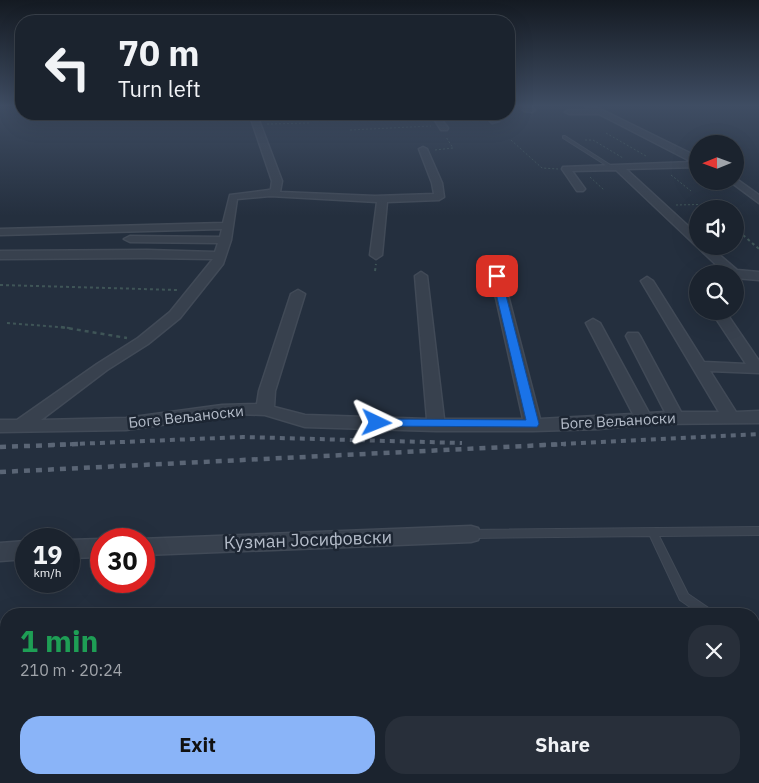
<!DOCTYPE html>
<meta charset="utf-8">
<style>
body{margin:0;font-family:"IBM Plex Sans",sans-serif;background:#282f3a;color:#f1f3f6;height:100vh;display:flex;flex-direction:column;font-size:19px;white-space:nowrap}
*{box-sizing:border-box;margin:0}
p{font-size:16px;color:#a0a4aa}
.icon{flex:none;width:28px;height:28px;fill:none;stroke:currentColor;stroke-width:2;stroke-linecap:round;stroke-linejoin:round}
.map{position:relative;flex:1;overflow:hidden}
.details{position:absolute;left:0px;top:608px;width:760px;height:176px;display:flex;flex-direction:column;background:#1b232e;border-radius:20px 20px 0 0;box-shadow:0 5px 20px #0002,0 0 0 1px #39404a}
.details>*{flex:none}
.banner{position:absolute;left:15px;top:15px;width:500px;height:105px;border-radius:20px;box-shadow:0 5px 20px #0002,0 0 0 1px #39404a;background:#1b232e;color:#f1f3f6;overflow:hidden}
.needle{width:32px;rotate:269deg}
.fabs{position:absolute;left:689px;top:135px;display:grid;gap:10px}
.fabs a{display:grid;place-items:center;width:55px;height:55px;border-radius:50%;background:#1b232e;box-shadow:0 5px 20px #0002,0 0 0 1px #39404a;font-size:25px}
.speed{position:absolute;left:15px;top:528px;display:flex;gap:10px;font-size:25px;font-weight:700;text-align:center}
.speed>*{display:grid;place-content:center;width:65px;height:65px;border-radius:50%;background:#1b232e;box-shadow:0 5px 20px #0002,0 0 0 1px #39404a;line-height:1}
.speed small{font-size:12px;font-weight:400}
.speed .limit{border:8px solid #d22;background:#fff;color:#111}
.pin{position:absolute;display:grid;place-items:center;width:42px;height:42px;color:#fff;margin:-21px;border-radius:10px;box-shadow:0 2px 8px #0006}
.me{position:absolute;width:55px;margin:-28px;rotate:92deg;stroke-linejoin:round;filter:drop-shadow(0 0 4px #0008)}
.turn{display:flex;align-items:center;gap:18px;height:105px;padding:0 20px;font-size:22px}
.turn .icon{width:65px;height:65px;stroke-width:2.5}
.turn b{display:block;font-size:35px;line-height:42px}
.round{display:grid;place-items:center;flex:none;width:52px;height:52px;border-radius:20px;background:#282f3a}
.overview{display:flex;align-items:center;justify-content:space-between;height:85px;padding:0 20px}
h1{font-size:30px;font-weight:800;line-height:38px;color:#1e9e55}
.button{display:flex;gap:10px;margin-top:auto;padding:10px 20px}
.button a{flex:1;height:58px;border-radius:20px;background:#8ab4f8;color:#111;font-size:20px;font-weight:800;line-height:58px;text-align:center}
.button a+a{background:#282f3a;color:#f1f3f6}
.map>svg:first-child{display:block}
</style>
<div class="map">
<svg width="759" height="783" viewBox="0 0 759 783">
<rect width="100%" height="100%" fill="#242f3e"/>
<path fill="#263c3f" d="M754,682L759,687V783H562L561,778H754Z"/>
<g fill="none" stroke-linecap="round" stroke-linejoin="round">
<g stroke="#414a57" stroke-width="2">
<path id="lane" d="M563,136H565L615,168L612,169L563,138Z
M759,527V535L659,536L688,594L713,611L714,614H700L680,600L650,536L471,538L468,537L466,534L468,531L471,530Z
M754,662L759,666V683L755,681L754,679Z"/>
</g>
<g stroke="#414a57" stroke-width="3">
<path id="street" d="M524,106H532L535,110L532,112L524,111L523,110L525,108Z
M585,106H594L698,157V167L626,169L698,235V246H709L737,270L759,272V280L735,278V274H726L616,170L572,171L585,189L583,191H577L562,169L563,167L692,162L599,114H569L565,112L569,110H590Z
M217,114L257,115L282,181L280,192L375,196L434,194L432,183L419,149L423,147L427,149L442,183L444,197L439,200L387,202L382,255L376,259L370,255L377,202L270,196L237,199L231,240L223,264L180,318L148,344L107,370L41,420L126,418L222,405L257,404L259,391L291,294L298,290L305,294L275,391L274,407L305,415L427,419L415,276L421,272L427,276L444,419H523L491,276L497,272L503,276L540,419L633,414L586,323L593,319L600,323L649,413L665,412L626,336L628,333H638L640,336L681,412H719L641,281L647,277L653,281L704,362L746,364L711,311H725L759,361V373L710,371L736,412L759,411V423L651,424L599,429L533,431H436L305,427L265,415L237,414L126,430L0,432V420H17L97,364L138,338L170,312L213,259L147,258L0,259V251L147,250L215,252L218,243L130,242L124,239L130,236L220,237L222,229L0,235V229L223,223L230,195L269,190L271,189L272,181L251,119L220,116Z
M431,114H437L448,128L447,130H441Z
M483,114H491L499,121L492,123Z
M735,178L759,195V203L732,183L731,181H735Z
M471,526L478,528L481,534L478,540L471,542L144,555V539H140Z
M101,539V557L69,558V540Z
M26,541V559L0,561V543Z
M206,778H236L235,783H205Z"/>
</g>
<path stroke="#3f5557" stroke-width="1" stroke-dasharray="2 2" stroke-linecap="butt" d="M141,116L212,115
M266,119L335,117
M267,124L310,123
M350,130L431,126
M606,133L646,156
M511,140L542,168L558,169
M585,140H593L623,158
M435,150L453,148L446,137
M671,175L691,191
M590,177L604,190
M676,205L722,204
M735,231L738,230L745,236"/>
<path stroke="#3f5557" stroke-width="2" stroke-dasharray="3 3" stroke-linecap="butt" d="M743,235L759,249
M375,271L376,264
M0,285L178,290
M7,323L71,328"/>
<path stroke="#3f5557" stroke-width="2.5" stroke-dasharray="4 4" stroke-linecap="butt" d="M61,327L127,338"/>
<use href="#lane" fill="#38414e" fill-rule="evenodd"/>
<use href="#street" fill="#38414e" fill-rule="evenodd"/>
<path stroke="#5a6575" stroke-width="4" stroke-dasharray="5 5" stroke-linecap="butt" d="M50,445L243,437L462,443
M541,445L759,434"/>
<path stroke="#5a6575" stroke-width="4.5" stroke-dasharray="6 6" stroke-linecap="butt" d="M0,447L81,444
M0,472L566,444"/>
</g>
<path fill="#3f4b5c" d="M680,778H754L759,783H681Z"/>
<path fill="#4b5868" stroke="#5c6777" d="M754,760L759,778V783H697L696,778H754Z"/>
<linearGradient id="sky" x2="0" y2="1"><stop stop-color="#141a22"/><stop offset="0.49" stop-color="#3f4d63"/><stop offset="1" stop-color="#3f4d63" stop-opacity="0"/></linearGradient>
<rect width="759" height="216" fill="url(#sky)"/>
<path fill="#1a73e8" stroke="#114b97" d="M497,273L501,276L539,424L537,427L372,426L371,423L372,420L377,419L526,420L492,276Z"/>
<g text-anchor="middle" stroke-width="5" stroke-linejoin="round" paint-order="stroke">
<g font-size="15" fill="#b4bcc9" stroke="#1d2633">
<text transform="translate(186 417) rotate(-6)" y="5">Боге Вељаноски</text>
<text transform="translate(618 421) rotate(-3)" y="5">Боге Вељаноски</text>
</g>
<g font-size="18" fill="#b4bcc9" stroke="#1d2633">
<text transform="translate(308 540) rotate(-2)" y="6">Кузман Јосифовски</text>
</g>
</g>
</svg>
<div class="fabs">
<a><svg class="needle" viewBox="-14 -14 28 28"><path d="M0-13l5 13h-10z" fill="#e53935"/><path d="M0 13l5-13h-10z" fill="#a0a4aa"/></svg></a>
<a><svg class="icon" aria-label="sound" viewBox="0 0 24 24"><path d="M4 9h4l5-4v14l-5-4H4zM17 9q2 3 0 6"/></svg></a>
<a><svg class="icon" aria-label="search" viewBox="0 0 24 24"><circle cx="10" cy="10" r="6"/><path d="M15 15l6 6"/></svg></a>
</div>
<div class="speed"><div>19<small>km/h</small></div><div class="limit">30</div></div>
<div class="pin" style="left:497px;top:276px;background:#d93025"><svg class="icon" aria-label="arrive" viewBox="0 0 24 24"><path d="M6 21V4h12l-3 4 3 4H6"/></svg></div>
<svg class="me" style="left:377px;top:423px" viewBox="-20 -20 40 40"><path d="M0-17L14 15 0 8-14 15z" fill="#1a73e8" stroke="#fff" stroke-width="4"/></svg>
<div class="banner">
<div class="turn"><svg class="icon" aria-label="left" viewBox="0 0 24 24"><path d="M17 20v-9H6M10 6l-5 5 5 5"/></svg><div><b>70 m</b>Turn left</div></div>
</div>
<section class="details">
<div class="overview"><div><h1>1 min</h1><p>210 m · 20:24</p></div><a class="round"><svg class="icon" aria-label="close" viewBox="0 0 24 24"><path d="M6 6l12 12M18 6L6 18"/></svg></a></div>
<div class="button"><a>Exit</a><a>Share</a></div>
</section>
</div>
